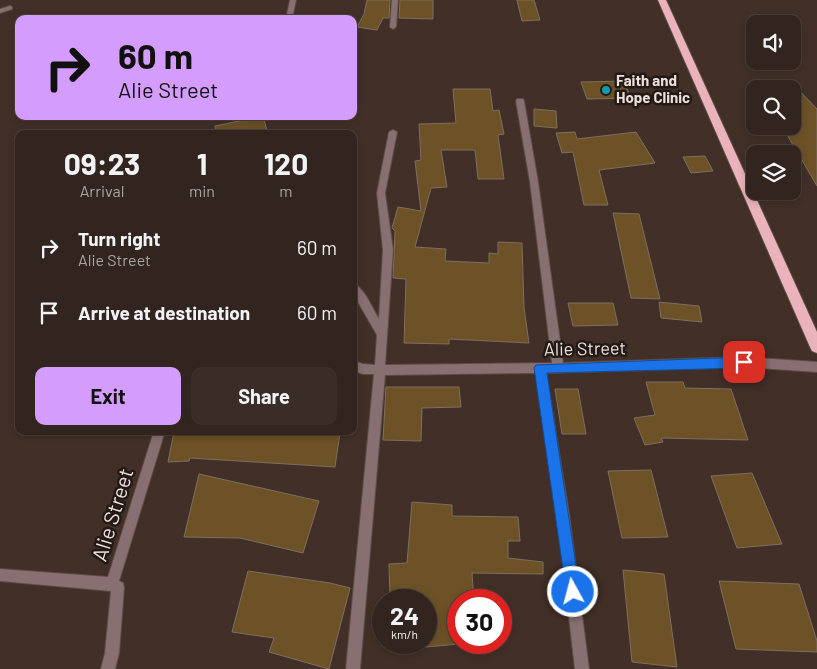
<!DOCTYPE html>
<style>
body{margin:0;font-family:Barlow,sans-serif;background:#3a2c27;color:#f1f3f6;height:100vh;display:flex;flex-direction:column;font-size:19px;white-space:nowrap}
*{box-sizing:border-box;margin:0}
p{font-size:16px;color:#a8a4a4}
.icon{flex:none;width:28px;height:28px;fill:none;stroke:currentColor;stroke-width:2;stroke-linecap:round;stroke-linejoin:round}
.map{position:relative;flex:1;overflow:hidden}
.panel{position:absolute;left:15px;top:130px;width:342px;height:305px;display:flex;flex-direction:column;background:#32241e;border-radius:10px;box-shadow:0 2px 8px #0003,0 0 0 1px #4d413c}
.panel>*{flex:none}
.hud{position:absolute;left:15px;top:15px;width:342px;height:105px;border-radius:10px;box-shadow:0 2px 8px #0003,0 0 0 1px #4d413c;background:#d49cfc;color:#111;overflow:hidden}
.controls{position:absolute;left:746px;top:15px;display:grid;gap:10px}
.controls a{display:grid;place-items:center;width:55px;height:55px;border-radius:10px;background:#32241e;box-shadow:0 2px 8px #0003,0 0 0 1px #4d413c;font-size:25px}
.speed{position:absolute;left:372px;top:589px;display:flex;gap:10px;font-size:25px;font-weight:700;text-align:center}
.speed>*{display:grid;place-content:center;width:65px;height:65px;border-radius:50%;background:#32241e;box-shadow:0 2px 8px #0003,0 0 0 1px #4d413c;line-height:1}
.speed small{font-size:12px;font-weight:400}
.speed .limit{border:8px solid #d22;background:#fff;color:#111}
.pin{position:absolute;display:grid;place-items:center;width:42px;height:42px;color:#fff;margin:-21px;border-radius:10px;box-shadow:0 2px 8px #0006}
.me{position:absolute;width:55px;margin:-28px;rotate:353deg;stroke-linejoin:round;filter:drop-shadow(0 0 4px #0008)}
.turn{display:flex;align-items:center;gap:18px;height:105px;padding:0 20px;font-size:22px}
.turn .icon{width:65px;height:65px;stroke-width:2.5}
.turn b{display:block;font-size:35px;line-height:42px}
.eta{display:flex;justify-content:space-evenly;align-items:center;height:85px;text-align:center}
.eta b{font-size:30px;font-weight:700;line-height:35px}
.action{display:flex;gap:10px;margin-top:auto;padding:10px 20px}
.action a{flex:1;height:58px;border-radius:10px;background:#d49cfc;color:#111;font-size:20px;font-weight:700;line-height:58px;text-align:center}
.action a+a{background:#3a2c27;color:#f1f3f6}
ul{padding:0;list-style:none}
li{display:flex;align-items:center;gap:15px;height:65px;padding:0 20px}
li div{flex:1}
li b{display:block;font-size:19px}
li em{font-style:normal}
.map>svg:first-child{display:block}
</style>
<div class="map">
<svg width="817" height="669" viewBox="0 0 817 669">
<rect width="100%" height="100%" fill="#423028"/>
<path fill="#6d5228" stroke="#7c705f" d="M367,0H390L389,18H383L377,30L357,27L364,14Z
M400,0H433V19L399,18Z
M517,0H534L540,20L522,21Z
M624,81L631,98L587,99L581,82Z
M792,83L817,109V186L786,133H792Z
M453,89H490L493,111L499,110L504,134L498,135L504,179H478L475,150H441L447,187L431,188L415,247L446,249L445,261L489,263V253L498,254V242L522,243L524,308L529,343L449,339V344L404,343L406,279L393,278L395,231L392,228L398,207L421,211L415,161L421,160L419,124L456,123Z
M534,109L556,111L557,128L534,126Z
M263,116L268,134H216L215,126Z
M575,132L577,139L636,132L655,163L599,170L608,205H584L573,152L562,153L556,133Z
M705,156L713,171L691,173L683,157Z
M613,213L639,214L660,299L631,298Z
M659,302L699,306L702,322L661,318Z
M568,303H613L618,325L573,326Z
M646,382H683L685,388L731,389L748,440L661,438L663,442L645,445L634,418L655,415Z
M386,387H459L461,407L422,408L421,441L383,440Z
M555,389H578L586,434H562Z
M189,431H305L340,433L335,467L190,458L189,461L168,462L174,432Z
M651,470L668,537L622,538L608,471Z
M752,473L782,544L737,548L711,476Z
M199,474L319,501L303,553L240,538L184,537Z
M412,502L452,505V516L518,517L520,541H508V558L543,562V574L472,573L474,600H459V644L426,647V600H390L389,564L407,563Z
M623,570L664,574L677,667L632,662Z
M248,571L330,583L350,588L329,669L269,652L274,638L232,632Z
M719,581L799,584L817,641V652L736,649Z"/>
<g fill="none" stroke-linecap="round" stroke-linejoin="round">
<g stroke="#5d4c45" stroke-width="2">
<path id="minor" d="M290,0H296L292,19H286Z
M392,0H398L396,27L393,29L390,27Z
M10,6L12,7V9L0,13V9Z
M517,99H523L524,101L538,182L563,363L743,357L817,362V372L743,367L546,373L569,514L589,669H575L557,514L536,373L385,375L360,669H346L374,374H363L354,371V361L363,364L375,365L377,335L354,295V284C365,289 372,308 379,319L383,250L377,193L389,132L393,130L397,132L385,193L393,250L385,365L552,363L530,182L516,101Z
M154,431H165L119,581L123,583L124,588L119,653L115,669H101L105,653L111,591L0,581V569L108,577Z"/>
</g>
<g stroke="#5d4c45" stroke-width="2">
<path id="trunk" d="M658,0H666L817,332V353L812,351L810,347Z"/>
</g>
<use href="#minor" fill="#886f72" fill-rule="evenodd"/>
<use href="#trunk" fill="#eab3bb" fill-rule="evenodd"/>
</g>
<path fill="#1a73e8" stroke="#114b97" d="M744,357L749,362L744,368L547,373L580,592L578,597L573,599L567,597L534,368L536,365Z"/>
<circle fill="#0f9aa8" stroke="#231a17" stroke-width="2" cx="606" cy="90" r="5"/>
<g text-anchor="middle" stroke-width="5" stroke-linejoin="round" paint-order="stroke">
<g font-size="15" font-weight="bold" fill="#ece0db" stroke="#231a17" text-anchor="start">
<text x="616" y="86">Faith and<tspan x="616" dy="17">Hope Clinic</tspan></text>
</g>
<g font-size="18" fill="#ece0db" stroke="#231a17">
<text transform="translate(585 349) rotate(-1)" y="6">Alie Street</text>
</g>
<g font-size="21" fill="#ece0db" stroke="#231a17">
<text transform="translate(113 515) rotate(-73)" y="7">Alie Street</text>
</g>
</g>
</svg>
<div class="controls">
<a><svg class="icon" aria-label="sound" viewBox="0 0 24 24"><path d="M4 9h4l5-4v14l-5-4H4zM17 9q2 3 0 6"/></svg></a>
<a><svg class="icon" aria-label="search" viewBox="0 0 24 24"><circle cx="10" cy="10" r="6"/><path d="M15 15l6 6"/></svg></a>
<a><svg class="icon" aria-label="layers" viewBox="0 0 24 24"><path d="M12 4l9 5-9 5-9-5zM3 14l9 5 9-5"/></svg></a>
</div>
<div class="speed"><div>24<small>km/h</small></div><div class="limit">30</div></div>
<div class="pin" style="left:744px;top:362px;background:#d93025"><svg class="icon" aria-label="arrive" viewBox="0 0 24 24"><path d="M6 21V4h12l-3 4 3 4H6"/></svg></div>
<svg class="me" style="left:573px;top:592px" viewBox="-20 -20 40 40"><circle r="17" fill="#1a73e8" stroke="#fff" stroke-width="3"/><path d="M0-11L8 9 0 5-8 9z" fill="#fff"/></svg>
<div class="hud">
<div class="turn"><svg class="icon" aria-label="right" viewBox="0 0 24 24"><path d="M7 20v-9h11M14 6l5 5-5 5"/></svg><div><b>60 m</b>Alie Street</div></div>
</div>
<section class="panel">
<div class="eta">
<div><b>09:23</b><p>Arrival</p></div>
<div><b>1</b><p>min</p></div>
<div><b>120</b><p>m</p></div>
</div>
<ul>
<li><svg class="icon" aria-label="right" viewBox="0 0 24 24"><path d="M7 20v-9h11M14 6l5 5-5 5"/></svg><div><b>Turn right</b><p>Alie Street</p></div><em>60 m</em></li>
<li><svg class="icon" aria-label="arrive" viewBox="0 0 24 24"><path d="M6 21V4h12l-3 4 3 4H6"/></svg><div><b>Arrive at destination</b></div><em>60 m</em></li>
</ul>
<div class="action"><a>Exit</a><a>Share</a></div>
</section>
</div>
